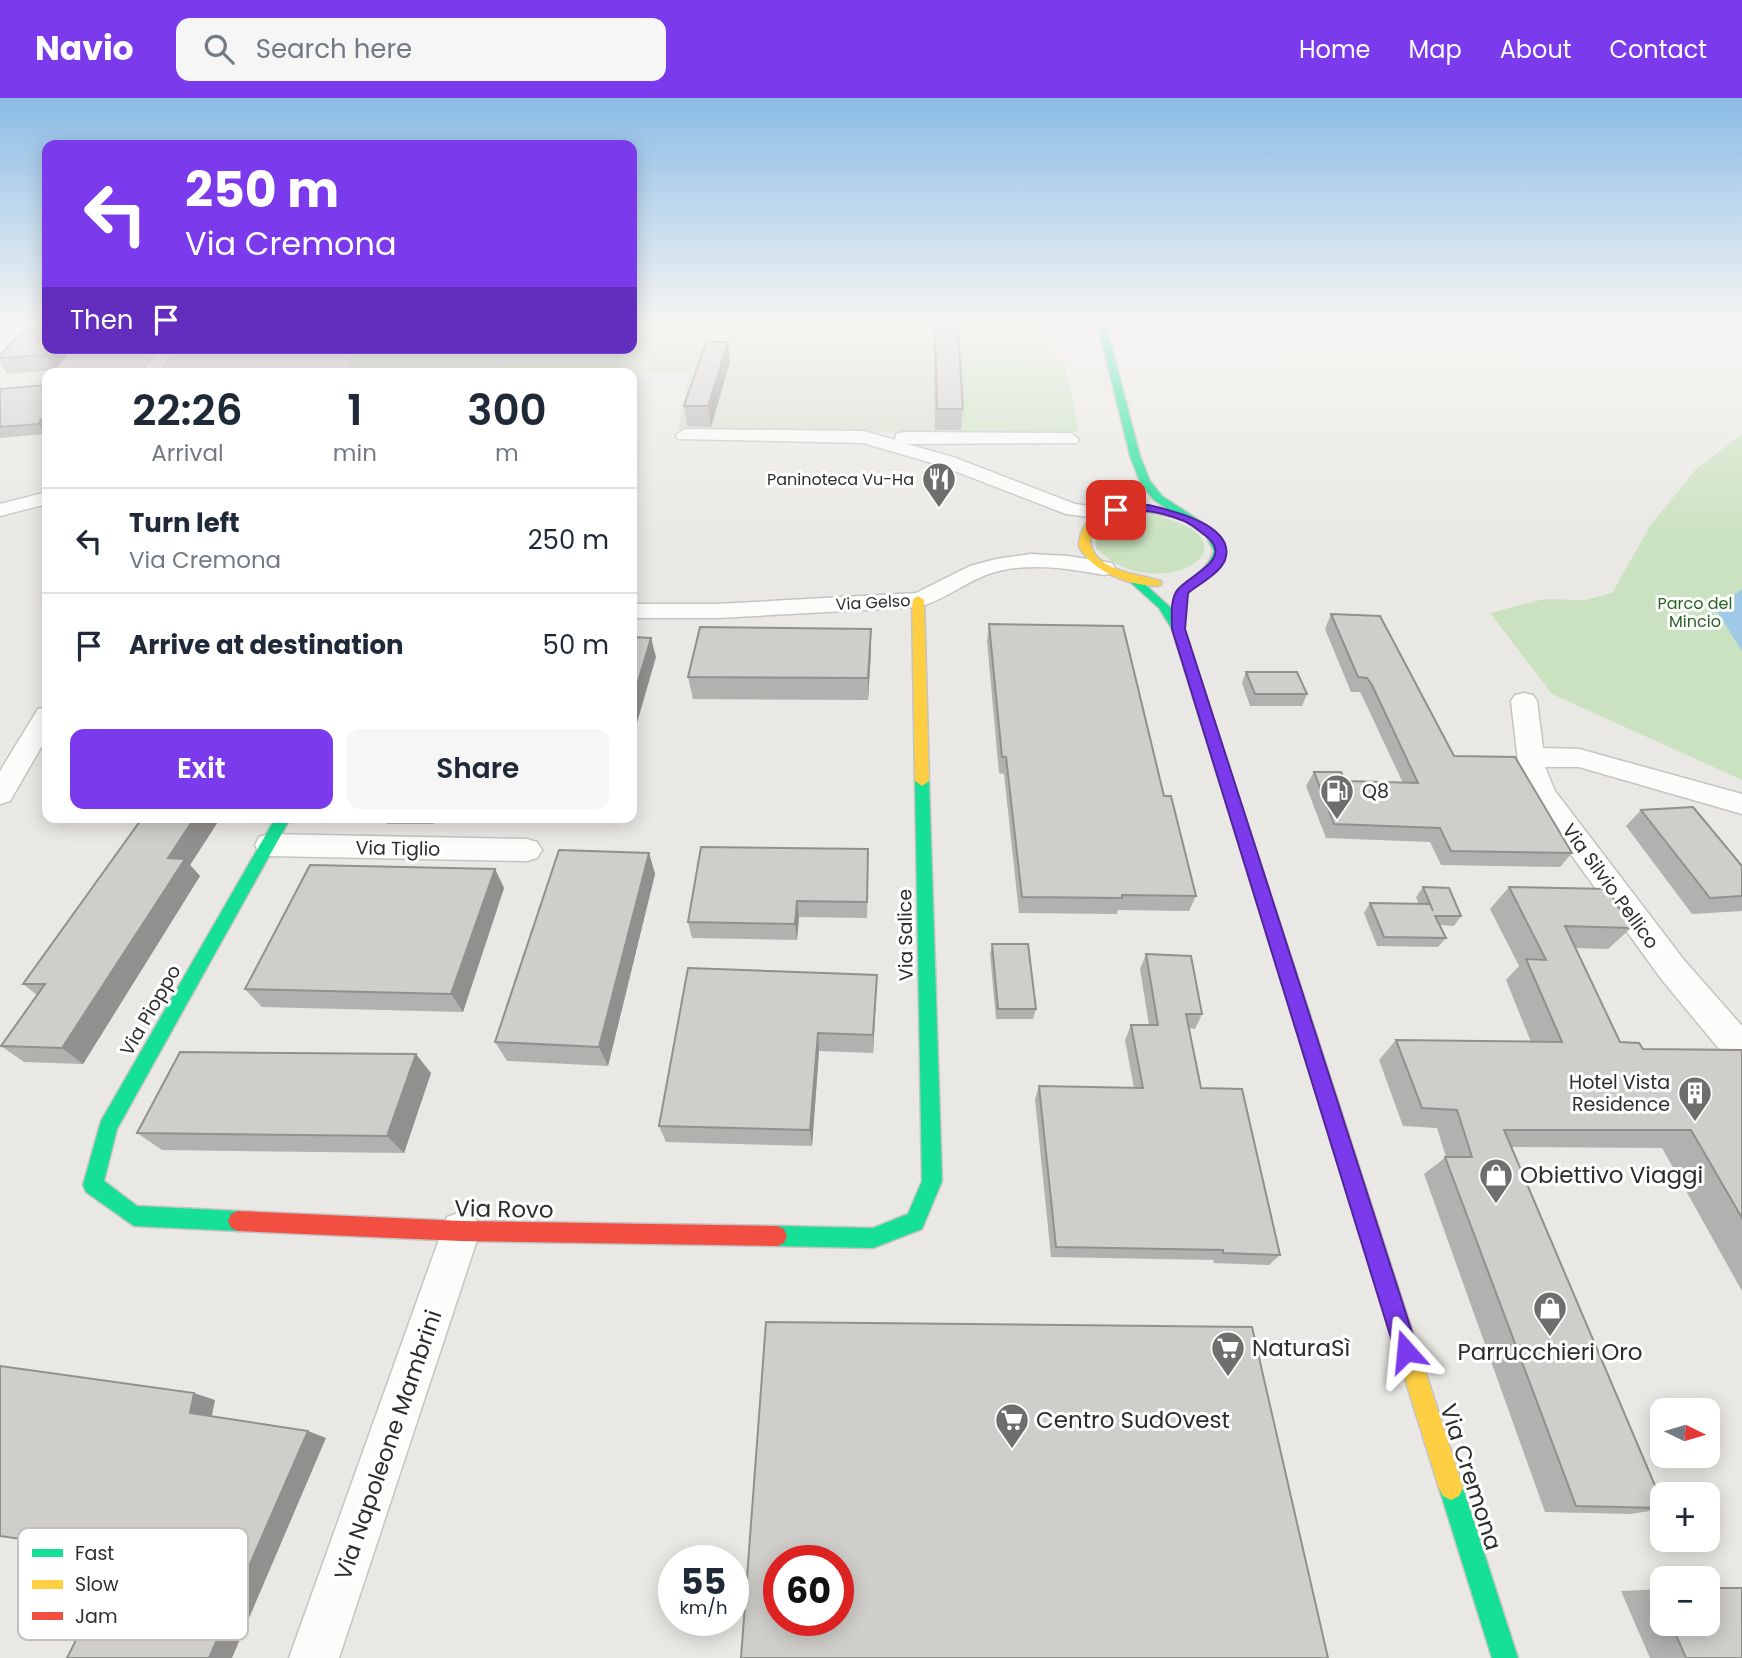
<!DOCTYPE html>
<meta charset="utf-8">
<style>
body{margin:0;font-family:Poppins,sans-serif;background:#f6f6f7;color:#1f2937;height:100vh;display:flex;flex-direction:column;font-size:26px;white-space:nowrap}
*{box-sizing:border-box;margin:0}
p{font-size:23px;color:#747a83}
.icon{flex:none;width:38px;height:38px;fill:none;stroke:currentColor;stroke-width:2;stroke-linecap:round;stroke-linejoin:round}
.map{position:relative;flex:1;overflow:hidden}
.sheet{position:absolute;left:42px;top:270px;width:595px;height:455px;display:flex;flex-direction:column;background:#fff;border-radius:14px;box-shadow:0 4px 18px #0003}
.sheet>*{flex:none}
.hud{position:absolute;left:42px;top:42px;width:595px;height:214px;border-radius:14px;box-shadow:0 4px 18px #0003;background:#7c3aed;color:#fff;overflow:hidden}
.needle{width:46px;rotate:95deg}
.fabs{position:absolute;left:1650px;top:1300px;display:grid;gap:14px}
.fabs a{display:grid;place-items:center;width:70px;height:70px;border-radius:14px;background:#fff;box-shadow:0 4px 18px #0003;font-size:35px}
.speed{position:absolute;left:658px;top:1447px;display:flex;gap:14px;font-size:35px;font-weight:700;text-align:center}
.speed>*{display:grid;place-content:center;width:91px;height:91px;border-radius:50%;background:#fff;box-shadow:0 4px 18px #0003;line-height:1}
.speed small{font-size:18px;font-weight:400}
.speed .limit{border:10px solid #d22;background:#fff;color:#111}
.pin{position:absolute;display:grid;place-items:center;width:60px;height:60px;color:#fff;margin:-30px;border-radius:14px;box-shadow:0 4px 10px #0006}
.me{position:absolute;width:77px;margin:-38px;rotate:342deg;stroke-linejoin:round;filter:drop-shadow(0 0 5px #0008)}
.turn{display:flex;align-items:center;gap:24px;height:147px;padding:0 28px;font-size:32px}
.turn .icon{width:91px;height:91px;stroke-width:2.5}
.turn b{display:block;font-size:49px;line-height:60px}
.then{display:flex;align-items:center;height:66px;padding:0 28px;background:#0003;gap:14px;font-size:26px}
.eta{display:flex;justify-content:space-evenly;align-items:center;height:119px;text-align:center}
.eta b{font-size:42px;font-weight:600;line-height:49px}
.primary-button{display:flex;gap:14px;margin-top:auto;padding:14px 28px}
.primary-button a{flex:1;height:80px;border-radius:14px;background:#7c3aed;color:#fff;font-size:28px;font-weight:600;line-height:80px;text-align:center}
.primary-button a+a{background:#f6f6f7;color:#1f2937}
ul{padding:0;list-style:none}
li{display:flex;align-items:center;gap:21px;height:105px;padding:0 28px;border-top:2px solid #e0e1e3}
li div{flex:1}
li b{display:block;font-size:26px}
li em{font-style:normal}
header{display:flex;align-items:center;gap:42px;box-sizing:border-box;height:98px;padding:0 35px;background:#7c3aed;color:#fff}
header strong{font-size:33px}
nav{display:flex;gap:38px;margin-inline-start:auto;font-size:24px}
.search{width:490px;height:63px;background:#f6f6f7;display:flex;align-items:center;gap:18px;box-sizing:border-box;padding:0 24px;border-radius:14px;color:#747a83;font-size:26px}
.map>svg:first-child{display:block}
</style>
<header>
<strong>Navio</strong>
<div class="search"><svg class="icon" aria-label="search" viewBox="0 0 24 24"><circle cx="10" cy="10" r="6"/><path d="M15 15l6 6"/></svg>Search here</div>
<nav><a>Home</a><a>Map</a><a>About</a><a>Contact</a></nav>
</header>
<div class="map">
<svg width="1742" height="1560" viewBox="0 0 1742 1560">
<rect width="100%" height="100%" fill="#eae8e4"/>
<path fill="#cae2c0" d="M946,261L1064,263L1079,334L952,335Z
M1742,336V682L1552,596L1490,515L1544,501L1585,502L1612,495L1650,428L1696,371Z
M1153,417C1163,420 1174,422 1184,427C1247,457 1149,506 1096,450V431L1118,418Z"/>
<path fill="#d5decc" d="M632,223H1046L1051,256L1038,261H947L952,335L678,332L689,275H340L360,250H632Z"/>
<path fill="#9fc9e4" d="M1742,491V553L1716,512Z"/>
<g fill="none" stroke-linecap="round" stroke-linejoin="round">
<g stroke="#c4c4c3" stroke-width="3">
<path id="street" d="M20,223H37L6,256L0,258V244Z
M159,250H175L159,275H142Z
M685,331L864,333L895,342L896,336L903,334L1070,335L1079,341L1077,345L907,346L953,359L1075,406L1113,411L1116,415L1113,419L1106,421L1066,416L939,367L863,345L678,341L676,337Z
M47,394V406L0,418V406Z
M1031,456L1068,458L1112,465L1115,470L1112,475L1104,477C1066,470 1024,463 986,477C962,486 943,503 918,509L717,520H632V506H717L916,495L970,468L996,461Z
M1524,595L1533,597L1537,603L1543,650L1579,651L1742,696V716L1579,669H1545L1555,693L1684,862L1742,928V968L1730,964L1662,882L1533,704L1519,672L1511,603L1515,597Z
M47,609V639L10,703L0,706V673L38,611Z
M269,736L527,741L537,744L542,752L537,760L527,763L269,758L259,755L255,747L259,739Z
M461,1114L475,1119L480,1133L339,1560H289L442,1133L447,1119Z"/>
</g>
<g stroke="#c4c4c3" stroke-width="3">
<path id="fast" d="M1097,223H1105L1140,358L1150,383L1162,398L1215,433L1226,453C1219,477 1193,480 1185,502C1182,511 1184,521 1184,531L1309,914L1306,919L1300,922L1294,919L1291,914L1172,531L1159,510L1128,482L1134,478L1138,480L1172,511C1176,482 1207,478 1214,453L1206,437L1154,402L1140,384L1130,358Z
M922,678L929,683L942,1083L922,1131L873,1150L777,1148L770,1145L767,1138L770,1131L777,1128L873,1130L908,1116L922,1083L915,683Z
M276,719H291L117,1031L104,1083L137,1108L238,1113L245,1116L248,1123L245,1130L238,1133L134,1128L86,1094L83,1087L101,1023Z
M1451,1378L1459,1382L1463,1390L1518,1560H1492L1439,1390L1443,1382Z"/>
</g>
<g stroke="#c4c4c3" stroke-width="3">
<path id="slow" d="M1134,406L1166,411L1187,418L1182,421C1155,415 1106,401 1092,436C1088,445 1092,454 1099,461C1116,475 1141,477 1161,483V487C1135,491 1090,473 1079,448C1079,419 1109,407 1134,406Z
M918,498L924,502L929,683L922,688L915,683L912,502Z
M1300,906L1306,909L1309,914L1463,1390L1459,1398L1451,1402L1443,1398L1439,1390L1291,914L1294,909Z"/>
</g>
<g stroke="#c4c4c3" stroke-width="3">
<path id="jam" d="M238,1113L461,1123L777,1128L784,1131L787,1138L784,1145L777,1148L461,1143L238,1133L231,1130L228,1123L231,1116Z"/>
</g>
<use href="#street" fill="#fcfcfb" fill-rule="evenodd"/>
<use href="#fast" fill="#16e098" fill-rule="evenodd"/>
<use href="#slow" fill="#ffcf43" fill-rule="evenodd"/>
<use href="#jam" fill="#f24e42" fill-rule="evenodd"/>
</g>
<path fill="#b2b1af" d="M33,223L55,272L7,276L0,265V257Z
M935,233L963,311L961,332H935L934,253Z
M728,244L730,264L711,329L687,328L684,308Z
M47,287V333L45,336L0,340V291Z
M1331,516L1454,658L1572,755L1560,769L1441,767L1430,744L1326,740L1306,688L1314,674L1345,683L1403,685L1364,602L1360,594H1351L1325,531Z
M989,526L1164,698L1196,798L1189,813L1118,812L1117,816L1019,815L1004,676L999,675L987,543Z
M871,531V553L868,602L693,601L688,579Z
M1246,574L1307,596L1302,608H1250L1242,585Z
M1641,712L1742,768V813L1692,816L1626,728Z
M143,719H221L190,767L200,778L83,966L24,964L1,948L37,897L23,886Z
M383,719H436L433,726H387Z
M649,755L655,776L608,968L507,963L495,944Z
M868,768L867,820L799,819L797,842L692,840L688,824Z
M495,771L504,790L463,914L262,909L245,891Z
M1423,789L1461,818L1454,828L1440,827L1446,840L1438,849L1377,848L1364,815L1370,805L1419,806L1416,799Z
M1509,789L1631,830L1608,851L1575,850L1620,944L1643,951L1742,952V1193L1662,1050L1512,1049L1662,1411L1631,1416L1545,1414L1424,1076L1446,1059L1437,1030L1403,1028L1379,962L1396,942L1531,944L1506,882L1519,868L1490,811Z
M992,846L1036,911L1033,921H996L990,856Z
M1146,856L1202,916L1195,931L1189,930L1201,990L1280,1157L1269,1167L1214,1165L1213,1162L1051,1159L1035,1001L1039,988L1134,990L1125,942L1131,927H1149L1140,871Z
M876,896L873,955L819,953L812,1048L666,1044L659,1028Z
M431,975L404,1055L162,1052L137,1035Z
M1662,1491V1526H1708L1742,1560H1650L1621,1493Z"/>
<path fill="#91908e" d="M728,244L730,264L711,329L708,308Z
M51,250H73L55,272L45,257Z
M41,321L47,330V333L45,336L38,326Z
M871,531V553L868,602V580Z
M651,540L656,559L632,642V604Z
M195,719H221L190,767L200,778L83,966L62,950L168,760Z
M429,719H436L433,726Z
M649,755L655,776L608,968L599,949Z
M495,771L504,790L463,914L451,896Z
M797,803L799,819L797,842L795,826Z
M877,877L876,896L873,955V937Z
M818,935L819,953L812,1048L810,1032Z
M416,956L431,975L404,1055L387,1038Z
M194,1295L215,1302L211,1322L190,1315Z
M308,1333L326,1340L232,1560H209Z"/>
<path fill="#cfcecb" stroke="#91908e" stroke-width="2" fill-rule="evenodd" d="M33,223H47V250H51L45,257L0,260V257Z
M935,233H958L963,311H937Z
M706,244H728L708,308H684Z
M47,287V321H41L38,326L0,329V291Z
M1331,516L1380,518L1454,658L1515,659L1572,755L1451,753L1440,730L1334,726L1314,674H1341L1345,683L1418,685L1372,587L1367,580L1358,579Z
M989,526L1123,528L1164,698H1171L1196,798L1122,797V800L1022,799L1006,659H1002Z
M700,529L871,531L868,580L688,579Z
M632,539L651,540L632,604Z
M1246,574H1297L1307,596H1255Z
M1693,709L1742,768V798L1710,800L1641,712Z
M143,719H195L168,760L185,761L62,950L1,948L45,886H23Z
M701,749L868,751L867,804L797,803L795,826L688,824Z
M559,752L649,755L599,949L495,944Z
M310,767L495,771L451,896L245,891Z
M1423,789L1449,790L1461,818H1435L1446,840L1384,839L1370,805L1430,806L1433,813Z
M1509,789L1608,791L1631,830L1565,828L1620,944L1639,945L1643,951L1742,952V1120L1691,1032H1504L1662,1404V1410L1576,1408L1445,1059H1472L1457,1012L1422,1010L1396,942L1562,944L1526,861L1546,862Z
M992,846H1028L1036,911H998Z
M1146,856L1191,858L1202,916H1186L1201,990L1242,991L1280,1157L1223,1155V1152L1056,1149L1039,988L1143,990L1131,927H1158Z
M688,870L877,877L873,937L818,935L810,1032L659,1028Z
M180,954L416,956L387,1038L137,1035Z
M766,1224L1252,1229L1328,1560H741ZM779,1463H838V1522H779Z
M0,1268L194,1295L190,1315L308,1333L209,1560H67L120,1455L0,1438Z
M1708,1490H1742V1560H1686L1671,1526H1708Z
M1655,1491H1662V1508Z"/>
<linearGradient id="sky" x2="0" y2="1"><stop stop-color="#8bbce6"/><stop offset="0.51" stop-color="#f6f5f3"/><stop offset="1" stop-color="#f6f5f3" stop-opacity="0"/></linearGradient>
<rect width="1742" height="441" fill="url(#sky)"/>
<path fill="#7c3aed" stroke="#51269a" stroke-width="2" d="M1148,407C1170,412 1237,427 1225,462C1219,476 1199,486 1188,495L1185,531L1418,1253L1414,1261L1406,1264L1399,1261L1395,1253L1172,531C1172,520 1170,505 1176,494C1184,479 1237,462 1206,438C1199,433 1192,426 1184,423C1174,419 1158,414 1147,413C1135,413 1120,419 1111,412L1116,409Z"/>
<defs>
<g id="restaurant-pin" transform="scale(1.75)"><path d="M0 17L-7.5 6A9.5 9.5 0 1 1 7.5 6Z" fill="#6f6e6d" stroke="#fff"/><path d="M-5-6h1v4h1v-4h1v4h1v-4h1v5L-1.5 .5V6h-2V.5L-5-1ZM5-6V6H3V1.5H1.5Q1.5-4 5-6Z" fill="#fff"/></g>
<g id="fuel-pin" transform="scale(1.75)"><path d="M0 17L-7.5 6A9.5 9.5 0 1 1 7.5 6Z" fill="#6f6e6d" stroke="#fff"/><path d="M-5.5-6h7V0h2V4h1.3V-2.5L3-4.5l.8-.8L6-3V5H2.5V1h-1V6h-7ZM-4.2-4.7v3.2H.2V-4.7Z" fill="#fff"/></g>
<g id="building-pin" transform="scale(1.75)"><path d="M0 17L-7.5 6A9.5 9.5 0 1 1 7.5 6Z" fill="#6f6e6d" stroke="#fff"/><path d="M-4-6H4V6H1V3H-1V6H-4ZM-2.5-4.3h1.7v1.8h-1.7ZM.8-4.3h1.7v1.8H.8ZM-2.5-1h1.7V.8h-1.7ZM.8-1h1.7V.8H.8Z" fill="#fff"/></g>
<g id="shop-pin" transform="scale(1.75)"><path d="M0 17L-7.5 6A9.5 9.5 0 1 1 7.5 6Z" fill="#6f6e6d" stroke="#fff"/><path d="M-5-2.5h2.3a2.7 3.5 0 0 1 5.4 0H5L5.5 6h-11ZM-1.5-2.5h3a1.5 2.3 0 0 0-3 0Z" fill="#fff"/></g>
<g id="supermarket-pin" transform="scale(1.75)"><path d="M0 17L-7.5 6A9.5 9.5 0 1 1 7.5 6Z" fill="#6f6e6d" stroke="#fff"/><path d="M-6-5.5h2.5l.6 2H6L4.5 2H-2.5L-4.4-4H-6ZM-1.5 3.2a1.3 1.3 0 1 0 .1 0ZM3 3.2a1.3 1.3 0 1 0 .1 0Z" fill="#fff"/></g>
</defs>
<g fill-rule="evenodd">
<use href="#restaurant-pin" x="939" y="381"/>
<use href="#fuel-pin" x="1337" y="693"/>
<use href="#building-pin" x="1695" y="995"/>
<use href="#shop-pin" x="1496" y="1077"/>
<use href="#shop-pin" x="1550" y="1210"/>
<use href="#supermarket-pin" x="1228" y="1250"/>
<use href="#supermarket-pin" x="1012" y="1322"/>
</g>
<g text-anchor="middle" stroke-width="6" stroke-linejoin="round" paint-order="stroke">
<g font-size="16" fill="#2d2d2d" stroke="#fff" text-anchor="end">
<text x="914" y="387">Paninoteca Vu-Ha</text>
</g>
<g font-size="16" fill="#2d2d2d" stroke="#fff">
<text transform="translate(873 504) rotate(-3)" y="6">Via Gelso</text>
</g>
<g font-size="16" fill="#276422" stroke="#fff">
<text x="1695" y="511">Parco del<tspan x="1695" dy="18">Mincio</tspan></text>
</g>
<g font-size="19" fill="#2d2d2d" stroke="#fff" text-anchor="start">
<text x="1362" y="700">Q8</text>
<text x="1670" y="991" text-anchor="end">Hotel Vista<tspan x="1670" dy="22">Residence</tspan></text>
</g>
<g font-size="19" fill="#2d2d2d" stroke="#fff">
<text transform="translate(398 750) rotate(1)" y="7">Via Tiglio</text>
<text transform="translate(1611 788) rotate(54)" y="7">Via Silvio Pellico</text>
<text transform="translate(905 837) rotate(-91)" y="7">Via Salice</text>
<text transform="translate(150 912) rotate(-60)" y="7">Via Pioppo</text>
</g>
<g font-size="23" fill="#2d2d2d" stroke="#fff" text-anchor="start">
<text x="1520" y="1085">Obiettivo Viaggi</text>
<text x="1252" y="1258">NaturaSì</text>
<text x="1550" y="1262" text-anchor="middle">Parrucchieri Oro</text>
<text x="1036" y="1330">Centro SudOvest</text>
</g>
<g font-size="23" fill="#2d2d2d" stroke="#fff">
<text transform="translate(504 1111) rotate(1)" y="8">Via Rovo</text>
<text transform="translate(388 1347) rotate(-71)" y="8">Via Napoleone Mambrini</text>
<text transform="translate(1471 1379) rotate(72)" y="8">Via Cremona</text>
</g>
</g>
<rect x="18" y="1430" width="230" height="112" rx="10" fill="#fff" stroke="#c0c0c0" stroke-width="2"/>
<rect x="32" y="1451" width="31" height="8" fill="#16e098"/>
<rect x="32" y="1482" width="31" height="9" fill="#ffcf43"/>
<rect x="32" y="1514" width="31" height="8" fill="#f24e42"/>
<g font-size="19" fill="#2d2d2d">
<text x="75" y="1462">Fast</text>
<text x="75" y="1493">Slow</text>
<text x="75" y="1525">Jam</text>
</g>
</svg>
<div class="fabs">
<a><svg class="needle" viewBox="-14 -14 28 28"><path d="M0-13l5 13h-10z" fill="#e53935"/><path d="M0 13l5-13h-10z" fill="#747a83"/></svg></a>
<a>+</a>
<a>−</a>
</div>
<div class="speed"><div>55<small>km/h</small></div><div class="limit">60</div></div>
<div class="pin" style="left:1116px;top:412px;background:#d93025"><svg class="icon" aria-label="arrive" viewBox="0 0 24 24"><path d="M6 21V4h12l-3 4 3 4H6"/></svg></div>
<svg class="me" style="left:1406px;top:1253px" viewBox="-20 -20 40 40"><path d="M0-17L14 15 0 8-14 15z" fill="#7c3aed" stroke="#fff" stroke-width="4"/></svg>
<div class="hud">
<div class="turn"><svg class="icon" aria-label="left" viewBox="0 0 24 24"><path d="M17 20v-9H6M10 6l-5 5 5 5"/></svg><div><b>250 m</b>Via Cremona</div></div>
<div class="then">Then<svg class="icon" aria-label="arrive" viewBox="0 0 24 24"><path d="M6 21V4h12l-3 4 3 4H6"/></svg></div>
</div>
<section class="sheet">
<div class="eta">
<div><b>22:26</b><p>Arrival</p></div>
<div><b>1</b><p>min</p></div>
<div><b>300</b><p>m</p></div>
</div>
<ul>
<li><svg class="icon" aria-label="left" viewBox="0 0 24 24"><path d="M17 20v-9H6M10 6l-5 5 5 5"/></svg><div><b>Turn left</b><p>Via Cremona</p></div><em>250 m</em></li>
<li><svg class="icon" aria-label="arrive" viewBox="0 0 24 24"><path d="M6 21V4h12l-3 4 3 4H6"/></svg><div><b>Arrive at destination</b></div><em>50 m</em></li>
</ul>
<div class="primary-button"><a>Exit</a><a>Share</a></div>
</section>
</div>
